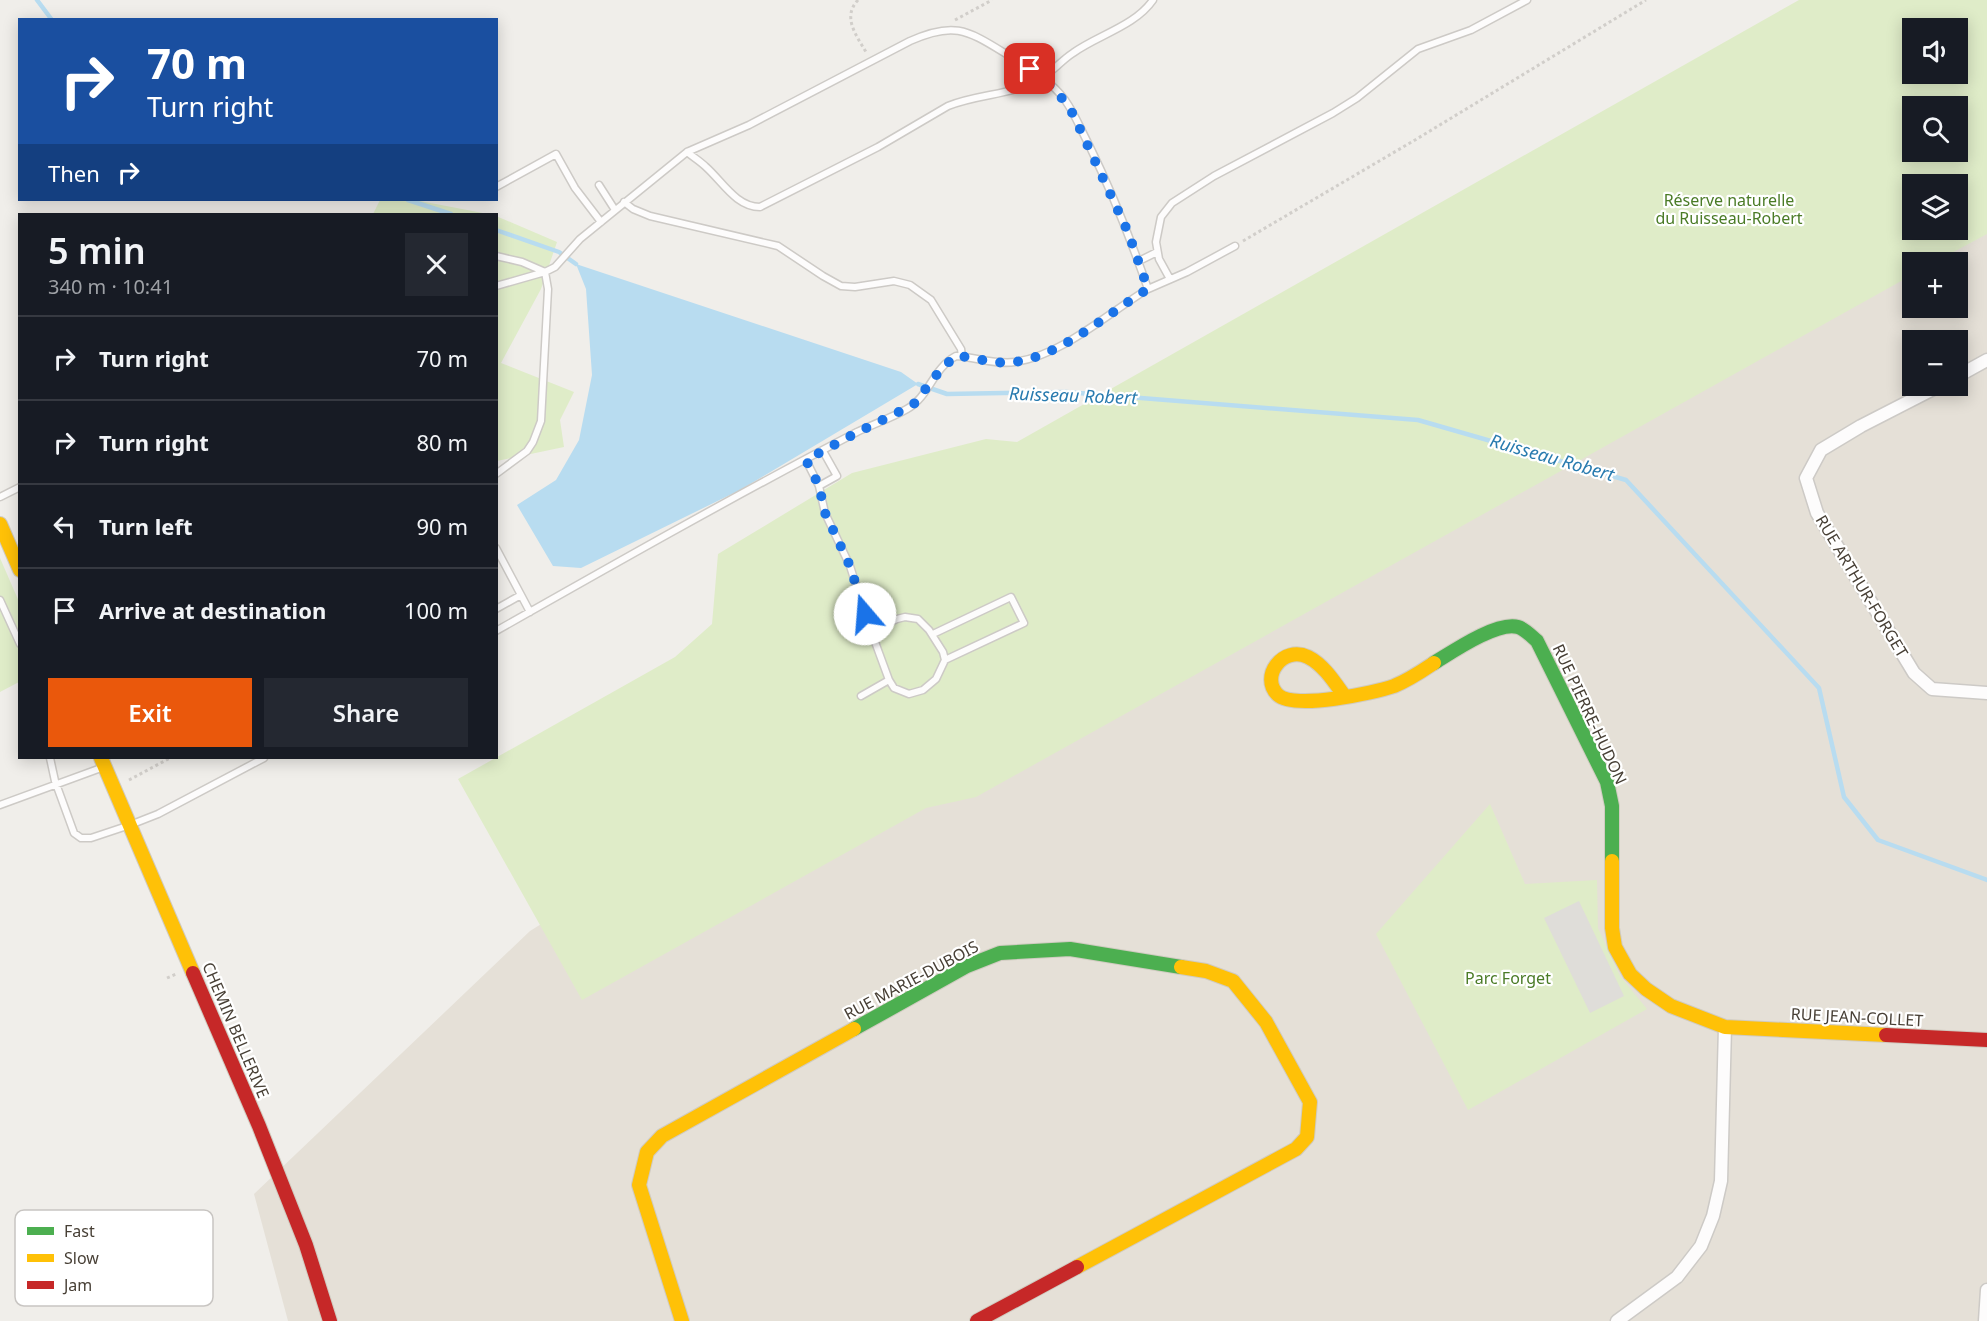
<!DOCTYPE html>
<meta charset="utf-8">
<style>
body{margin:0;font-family:"Noto Sans",sans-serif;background:#242831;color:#f1f3f6;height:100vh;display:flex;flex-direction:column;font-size:22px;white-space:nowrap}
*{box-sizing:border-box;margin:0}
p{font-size:20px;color:#9ea1a6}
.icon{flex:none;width:33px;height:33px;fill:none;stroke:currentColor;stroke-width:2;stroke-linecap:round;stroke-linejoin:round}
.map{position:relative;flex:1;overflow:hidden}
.details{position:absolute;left:18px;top:213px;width:480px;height:546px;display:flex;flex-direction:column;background:#171b24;border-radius:0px;box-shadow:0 3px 15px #0003}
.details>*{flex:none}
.guide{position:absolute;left:18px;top:18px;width:480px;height:183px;border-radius:0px;box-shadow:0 3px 15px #0003;background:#1a4fa0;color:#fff;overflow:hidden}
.tools{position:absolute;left:1902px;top:18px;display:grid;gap:12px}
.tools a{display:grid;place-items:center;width:66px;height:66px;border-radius:0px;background:#171b24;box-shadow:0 3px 15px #0003;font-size:30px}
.pin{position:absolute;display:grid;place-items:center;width:51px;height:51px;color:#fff;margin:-26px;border-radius:12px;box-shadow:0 3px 9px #0006}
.me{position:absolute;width:66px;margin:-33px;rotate:342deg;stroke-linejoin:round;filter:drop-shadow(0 0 4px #0008)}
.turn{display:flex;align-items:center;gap:21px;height:126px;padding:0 30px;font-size:27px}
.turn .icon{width:78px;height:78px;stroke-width:2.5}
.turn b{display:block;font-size:42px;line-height:51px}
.then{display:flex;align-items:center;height:57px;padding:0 30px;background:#0003;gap:12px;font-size:22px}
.round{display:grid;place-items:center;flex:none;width:63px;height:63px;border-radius:0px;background:#242831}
.overview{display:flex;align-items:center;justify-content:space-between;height:102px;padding:0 30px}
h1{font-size:36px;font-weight:600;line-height:45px}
.cta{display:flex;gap:12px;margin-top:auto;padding:12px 30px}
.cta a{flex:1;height:69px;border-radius:0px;background:#ea580c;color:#fff;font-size:24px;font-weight:600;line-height:69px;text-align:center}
.cta a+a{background:#242831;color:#f1f3f6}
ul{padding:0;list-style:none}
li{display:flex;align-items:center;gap:18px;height:84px;padding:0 30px;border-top:2px solid #363941}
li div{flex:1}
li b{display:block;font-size:22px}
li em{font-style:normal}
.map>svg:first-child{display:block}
</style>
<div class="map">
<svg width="1987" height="1321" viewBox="0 0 1987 1321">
<rect width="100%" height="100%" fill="#f0eeea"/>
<path fill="#e5e0d7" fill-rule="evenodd" d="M1987,232V1321H288L254,1194L530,931L829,745L1912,273V308H1958V262H1931ZM1912,340H1958V386H1912Z"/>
<path fill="#dfecc8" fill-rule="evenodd" d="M1799,0H1987V234L1935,262H1912V275L976,797L926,808L582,1000L458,779L675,657L712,624L718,554L852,473L986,439L1017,442ZM1912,28H1958V74H1912ZM1912,106H1958V152H1912ZM1912,184H1958V230H1912Z
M380,200H415L488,214H373Z
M496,216L557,242L541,289L501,363L574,392L560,420L564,447L497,461Z
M0,558L20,604L19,682L0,692Z
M1490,804L1525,884L1597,880L1598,928L1620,976L1647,1009L1468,1110L1376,934Z"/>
<path fill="#dfddd9" d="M1579,901L1624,996L1590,1013L1544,918Z"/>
<path fill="#b8dcf0" d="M576,264L901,372L918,384L740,490L581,568L553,566L517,505L556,480L579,440L592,375L586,289Z"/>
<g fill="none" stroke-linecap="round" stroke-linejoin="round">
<path stroke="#b8dcf0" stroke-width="4.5" d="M37,0L52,20
M408,200L451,214
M496,230L559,252L576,264
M918,384L947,394L1066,392L1418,420L1626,480L1819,688L1844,797L1878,840L1987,880"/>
<g stroke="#cdcac6" stroke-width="9">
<path id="lane" d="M687,152C693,157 700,161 706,167C722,181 736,207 760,207L878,147L948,106C975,95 1005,95 1032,84C1047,78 1059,62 1073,53C1098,35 1135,26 1153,0
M599,185L615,210
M496,187L556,154L575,188L601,222
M624,202L633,209L650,216L778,246L823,276L841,286L855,287L894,281L910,285L931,300L961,349L962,356
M496,256L522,262L545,272L548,289L541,421L533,442L527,451L496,474
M1139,261L1157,252
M1170,279L1159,259L1156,242L1161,217L1172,203L1214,176L1333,113L1357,98L1418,49L1471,30L1527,0
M496,286L545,272L555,267L580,239L687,152L749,125L910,41C952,22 966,29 1003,52C1025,66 1050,79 1065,100C1075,114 1081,130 1089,145C1112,192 1131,240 1148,289C1108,313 1063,355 1015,362C996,365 975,357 956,356C933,368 929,397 907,409C891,418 874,424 857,432C736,495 616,563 496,631
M1148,289L1187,272L1235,246
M806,460L819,486L825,513L850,566L865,614L871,631L889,680L894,688L909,694L923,690L936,679L945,660L943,652L929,630L918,619L905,617L897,619L871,631
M819,486L837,476L823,451
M0,497L20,487
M496,548L521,595
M0,600L20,644
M496,609L521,595L530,612
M933,634L1011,597L1024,623L945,660
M861,696L889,680
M50,758L55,781L74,833L81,838H91L130,825L158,814L264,758
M0,805L101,768"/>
</g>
<g stroke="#cdcac6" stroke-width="15">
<path id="street" d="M1958,376L1987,360
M1939,386L1861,426L1821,450L1806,478L1817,513L1914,673L1932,689L1987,693
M1617,1321L1677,1277L1701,1246L1713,1216L1721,1181L1725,1027
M1985,1321L1987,1290"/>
</g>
<g stroke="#d0cbc0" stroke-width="16">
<path id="fast" d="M1434,663C1452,652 1497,621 1518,627C1525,629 1531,636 1537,641L1607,782L1612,806V861
M854,1029L967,966L1000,953L1070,949L1181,967"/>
</g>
<g stroke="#d0cbc0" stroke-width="16">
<path id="slow" d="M0,524L20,570
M1345,697C1335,683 1324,665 1308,657C1283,645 1259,677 1278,695C1294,710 1374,693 1394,686C1409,680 1422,671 1434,663
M101,758L193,973
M1612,861V928L1615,947L1630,974L1646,989L1671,1006L1725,1027L1886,1035
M1077,1267L1296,1149L1307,1137L1310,1102L1266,1022L1233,981L1206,971L1181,967
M682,1321L639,1185L647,1152L662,1136L854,1029"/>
</g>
<g stroke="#d0cbc0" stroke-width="16">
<path id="jam" d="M193,973L259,1126L306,1245L330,1321
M1886,1035L1987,1040
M977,1321L1077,1267"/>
</g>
<path stroke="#d1ceca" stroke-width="3" stroke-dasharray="3 3" stroke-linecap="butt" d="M858,0C842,17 856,35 866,52
M955,20L992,0
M1243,241L1415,140L1646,0
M129,780L170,758
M167,978L176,974"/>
<use href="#lane" stroke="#fdfcfc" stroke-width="6"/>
<use href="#street" stroke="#fdfcfc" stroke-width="12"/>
<use href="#fast" stroke="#4caf50" stroke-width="14"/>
<use href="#slow" stroke="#ffc107" stroke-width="14"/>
<use href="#jam" stroke="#c62828" stroke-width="14"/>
</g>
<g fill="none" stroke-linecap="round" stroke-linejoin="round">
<path stroke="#1a73e8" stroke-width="10" stroke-dasharray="0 18" d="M865,614L850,566L825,513L819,486L806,460L858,432L913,405L942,368L956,356C975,357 996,365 1015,362C1063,355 1108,313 1148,289L1128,232L1073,114L1056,90L1030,69"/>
</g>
<g text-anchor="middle" stroke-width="4.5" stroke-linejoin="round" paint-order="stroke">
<g font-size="16" fill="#4a7b26" stroke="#fff">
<text x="1729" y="206">Réserve naturelle<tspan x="1729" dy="18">du Ruisseau-Robert</tspan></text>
<text x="1508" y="984">Parc Forget</text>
</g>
<g font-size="16" fill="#473f35" stroke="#fff">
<text transform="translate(1862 586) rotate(59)" y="6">RUE ARTHUR-FORGET</text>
<text transform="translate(1590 714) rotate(65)" y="6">RUE PIERRE-HUDON</text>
<text transform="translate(911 980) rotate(-28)" y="6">RUE MARIE-DUBOIS</text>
<text transform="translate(1857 1017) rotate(3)" y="6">RUE JEAN-COLLET</text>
<text transform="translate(236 1030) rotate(67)" y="6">CHEMIN BELLERIVE</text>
</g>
<g font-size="18" font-style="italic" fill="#297baf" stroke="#fff">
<text transform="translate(1073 396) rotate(2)" y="6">Ruisseau Robert</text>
<text transform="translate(1552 458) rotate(16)" y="6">Ruisseau Robert</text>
</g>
</g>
<rect x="15" y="1210" width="198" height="96" rx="9" fill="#fff" stroke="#c8c5c2" stroke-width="1.5"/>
<rect x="27" y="1227" width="27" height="8" fill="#4caf50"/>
<rect x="27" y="1254" width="27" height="8" fill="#ffc107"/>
<rect x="27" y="1281" width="27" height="8" fill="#c62828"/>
<g font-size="16" fill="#473f35">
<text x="64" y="1237">Fast</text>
<text x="64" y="1264">Slow</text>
<text x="64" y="1291">Jam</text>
</g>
</svg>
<div class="tools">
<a><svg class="icon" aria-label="sound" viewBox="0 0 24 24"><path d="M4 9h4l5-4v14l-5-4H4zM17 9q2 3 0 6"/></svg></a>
<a><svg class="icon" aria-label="search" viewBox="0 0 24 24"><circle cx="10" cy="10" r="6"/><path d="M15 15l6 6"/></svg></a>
<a><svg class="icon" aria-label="layers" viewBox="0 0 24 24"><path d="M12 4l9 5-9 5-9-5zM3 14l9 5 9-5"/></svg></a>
<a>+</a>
<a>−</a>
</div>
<div class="pin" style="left:1030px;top:69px;background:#d93025"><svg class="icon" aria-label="arrive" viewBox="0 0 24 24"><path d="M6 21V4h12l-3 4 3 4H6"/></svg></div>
<svg class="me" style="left:865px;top:614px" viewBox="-20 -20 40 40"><circle r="19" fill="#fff"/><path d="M0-13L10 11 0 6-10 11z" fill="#1a73e8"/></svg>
<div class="guide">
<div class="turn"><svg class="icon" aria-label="right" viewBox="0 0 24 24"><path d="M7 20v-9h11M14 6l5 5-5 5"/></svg><div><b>70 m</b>Turn right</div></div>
<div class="then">Then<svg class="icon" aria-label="right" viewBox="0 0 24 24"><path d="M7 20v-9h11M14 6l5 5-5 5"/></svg></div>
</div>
<section class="details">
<div class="overview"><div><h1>5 min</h1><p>340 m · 10:41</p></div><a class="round"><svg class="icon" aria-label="close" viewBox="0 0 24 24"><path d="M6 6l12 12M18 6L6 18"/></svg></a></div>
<ul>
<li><svg class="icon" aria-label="right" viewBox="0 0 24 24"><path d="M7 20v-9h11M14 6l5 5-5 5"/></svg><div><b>Turn right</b></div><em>70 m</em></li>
<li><svg class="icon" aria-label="right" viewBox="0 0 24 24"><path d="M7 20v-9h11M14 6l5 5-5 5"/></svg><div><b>Turn right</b></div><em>80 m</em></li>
<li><svg class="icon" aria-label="left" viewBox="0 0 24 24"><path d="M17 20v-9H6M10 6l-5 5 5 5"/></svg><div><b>Turn left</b></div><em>90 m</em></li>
<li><svg class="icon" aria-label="arrive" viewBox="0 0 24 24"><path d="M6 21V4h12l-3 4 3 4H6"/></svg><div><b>Arrive at destination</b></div><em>100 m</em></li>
</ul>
<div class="cta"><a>Exit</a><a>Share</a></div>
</section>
</div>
